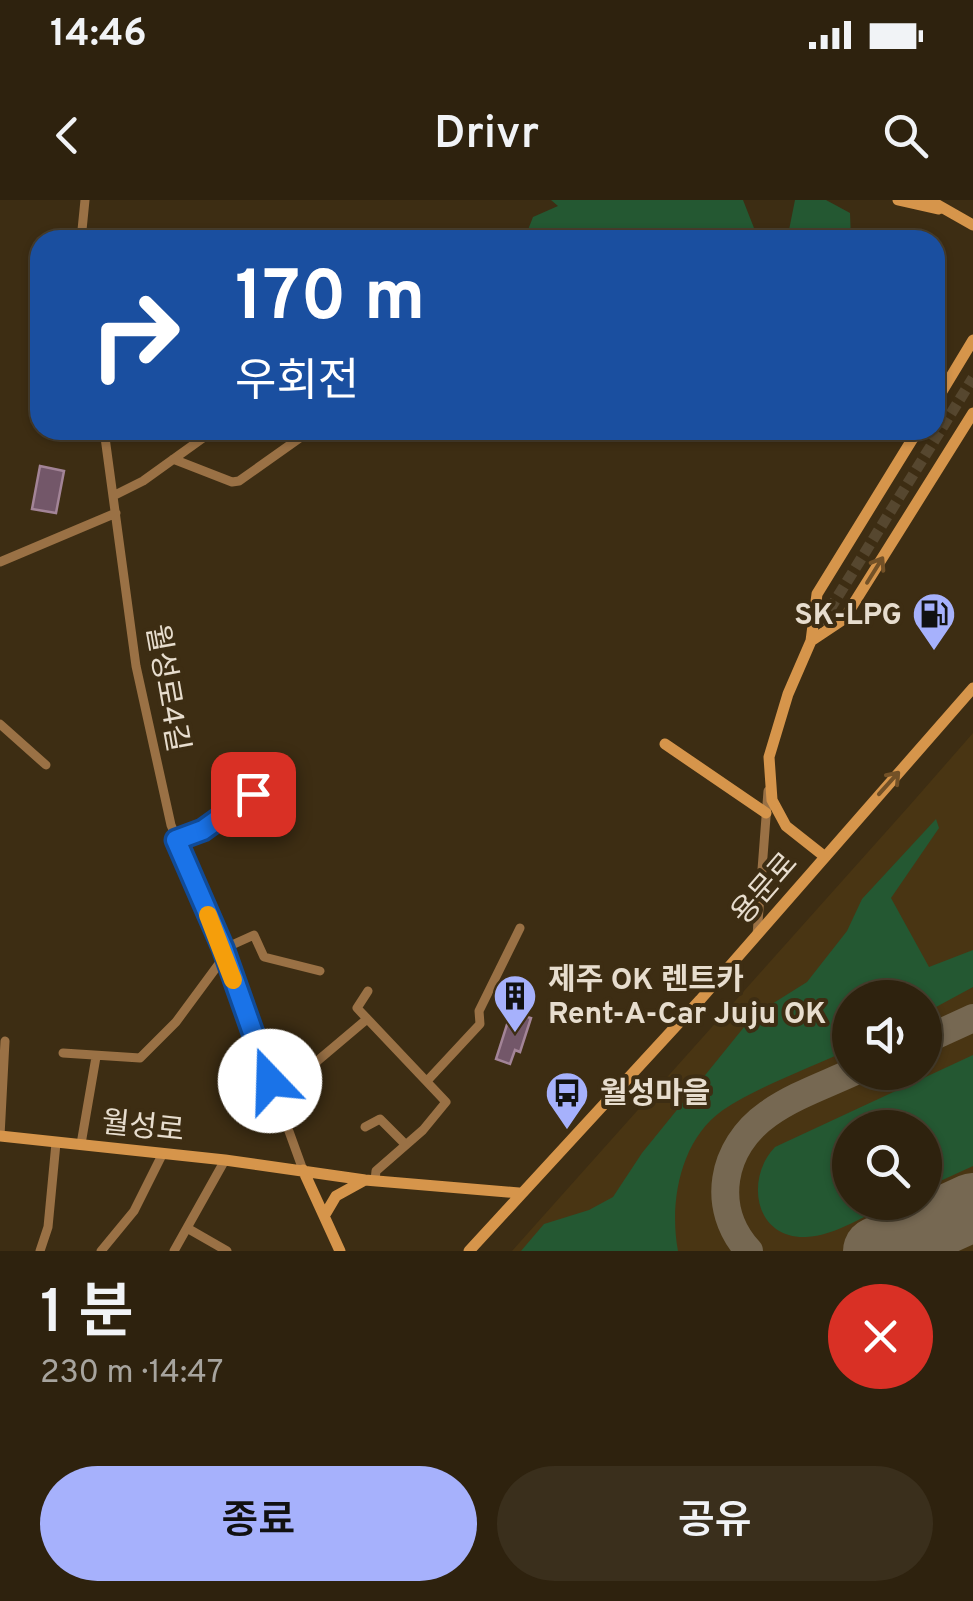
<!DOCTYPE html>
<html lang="ko">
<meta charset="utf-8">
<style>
body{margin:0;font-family:Overpass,"Noto Sans KR",sans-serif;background:#3a2f1c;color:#f1f3f6;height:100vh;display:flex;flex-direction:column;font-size:38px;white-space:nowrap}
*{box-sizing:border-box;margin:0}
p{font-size:32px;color:#a7a49e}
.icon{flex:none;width:55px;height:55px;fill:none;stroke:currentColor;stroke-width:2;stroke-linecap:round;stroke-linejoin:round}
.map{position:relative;height:1051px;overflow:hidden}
.drawer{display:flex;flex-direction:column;background:#2e220e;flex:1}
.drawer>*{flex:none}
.guide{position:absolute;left:30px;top:30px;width:915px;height:210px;border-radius:30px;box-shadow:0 2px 8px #0004,0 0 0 2px #493f2e;background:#1a4fa0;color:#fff;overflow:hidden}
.fabs{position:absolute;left:832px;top:780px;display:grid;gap:20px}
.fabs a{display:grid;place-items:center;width:110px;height:110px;border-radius:50%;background:#2e220e;box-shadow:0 2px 8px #0004,0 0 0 2px #493f2e;font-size:50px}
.pin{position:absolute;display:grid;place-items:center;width:85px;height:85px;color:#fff;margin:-42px;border-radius:20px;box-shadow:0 5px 15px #0006}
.me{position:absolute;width:110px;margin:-55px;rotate:339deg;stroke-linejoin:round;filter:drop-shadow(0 0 8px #0008)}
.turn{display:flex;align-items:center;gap:35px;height:210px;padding:0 40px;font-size:45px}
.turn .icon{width:130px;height:130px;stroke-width:2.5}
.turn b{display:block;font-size:70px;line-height:85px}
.round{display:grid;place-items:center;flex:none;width:105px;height:105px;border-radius:52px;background:#3a2f1c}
.summary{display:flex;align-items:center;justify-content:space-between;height:170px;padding:0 40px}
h1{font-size:60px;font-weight:600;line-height:75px}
.primary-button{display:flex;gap:20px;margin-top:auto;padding:20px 40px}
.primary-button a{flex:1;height:115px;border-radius:60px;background:#a6b1fc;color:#111;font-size:40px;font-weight:600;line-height:115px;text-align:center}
.primary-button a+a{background:#3a2f1c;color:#f1f3f6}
.status{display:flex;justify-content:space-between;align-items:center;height:70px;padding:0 50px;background:#2e220e;direction:ltr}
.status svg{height:28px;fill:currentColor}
header{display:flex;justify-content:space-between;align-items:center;height:130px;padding:0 40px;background:#2e220e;font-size:45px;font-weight:600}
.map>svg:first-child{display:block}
</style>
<div class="status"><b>14:46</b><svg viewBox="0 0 49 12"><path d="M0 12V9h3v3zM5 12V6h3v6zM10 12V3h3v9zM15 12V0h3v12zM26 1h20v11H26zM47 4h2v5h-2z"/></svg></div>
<header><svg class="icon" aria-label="back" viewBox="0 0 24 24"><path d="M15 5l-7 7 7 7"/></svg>Drivr<svg class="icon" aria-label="search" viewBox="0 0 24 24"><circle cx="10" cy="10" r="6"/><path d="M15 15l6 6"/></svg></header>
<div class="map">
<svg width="973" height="1051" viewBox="0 0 973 1051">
<rect width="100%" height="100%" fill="#3d2d13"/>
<path fill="#493513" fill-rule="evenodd" d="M973,533V1051H512L910,605ZM850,798H925V872H850ZM850,928H925V1002H850Z"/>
<path fill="#245832" d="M551,0H743L754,28L763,40H524L533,17L558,6Z
M795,0H826L850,13L851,40H787Z
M936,619L939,628L891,698L929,767L973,750V787L925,813V798H850V849C811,868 758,886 723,910C680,940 669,1003 678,1051H521L544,1024L589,1010L613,997L642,953L753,816L807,782L847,731L862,699Z
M973,855V966L925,988V928H850V1002L893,1003C867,1014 835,1036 806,1037C754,1039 745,978 775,947Z"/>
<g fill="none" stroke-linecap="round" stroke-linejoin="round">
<path stroke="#766852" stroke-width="28" d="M925,840L973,818
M749,1051C710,1008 721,947 768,914C793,896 825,885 853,872"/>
<path stroke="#766852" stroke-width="68" d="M877,1051L973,1007"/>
</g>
<path fill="#735769" stroke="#a38497" stroke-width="2.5" d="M40,266L64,271L56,313L32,309Z
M511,812L531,818L520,852L515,850L510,864L496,859Z"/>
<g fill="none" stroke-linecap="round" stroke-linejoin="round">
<path stroke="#56472f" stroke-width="11" stroke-dasharray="11 5.5" stroke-linecap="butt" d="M812,438L973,178"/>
<path stroke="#9a7145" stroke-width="9" d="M81,40L85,0
M104,230L136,466L171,625L223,749L303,970
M173,259L232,282L239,281L311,230
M115,295L143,281L214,230
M0,362L116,313
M0,524L46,565
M176,640L203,630L253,594
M757,735L768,591
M223,749L254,735L264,757L320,771
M368,791L357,808L446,902L423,930L376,971L375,980
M63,853L140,858L176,822L224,757
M270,881L309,868L367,819
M427,881L480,824L479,811L520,728
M365,927L380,919L406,945
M0,936L5,841
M81,944L96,857
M187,1028L227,1051
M40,1051L48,1027L56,943
M101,1051L134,1011L163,953
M174,1051L225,960"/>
<path stroke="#d6954b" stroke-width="11" d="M898,0L938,9
M929,0L973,25
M935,203L973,140
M811,441L844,419L973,213
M665,544L766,613
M824,656L786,626L772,600L769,557L788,494L811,441L817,394L918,230
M0,936L225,960L365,980L519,993
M303,970L340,1051
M326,1013L336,996L365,980
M469,1051L700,800L973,488"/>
</g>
<defs><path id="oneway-shaft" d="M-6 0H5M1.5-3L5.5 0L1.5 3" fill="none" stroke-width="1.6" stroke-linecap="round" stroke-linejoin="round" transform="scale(2.5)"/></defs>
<g stroke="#735127">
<use href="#oneway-shaft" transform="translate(875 370) rotate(-58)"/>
<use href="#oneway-shaft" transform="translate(889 583) rotate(-48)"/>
</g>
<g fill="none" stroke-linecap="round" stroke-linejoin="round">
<g stroke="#114b97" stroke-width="25">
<path id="route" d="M253,594L203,630L176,640L223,748L270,881"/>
</g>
<use href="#route" stroke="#1a73e8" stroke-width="18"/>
<path stroke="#f59e0b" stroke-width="18" d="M208,715L233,780"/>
</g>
<defs>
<g id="fuel-pin" transform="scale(2.25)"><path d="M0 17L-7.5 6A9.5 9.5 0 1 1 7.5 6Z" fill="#a6b1fc" stroke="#3d2d13"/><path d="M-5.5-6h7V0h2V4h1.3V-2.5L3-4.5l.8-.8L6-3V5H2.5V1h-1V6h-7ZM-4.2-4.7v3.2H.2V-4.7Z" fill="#111"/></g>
<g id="building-pin" transform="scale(2.25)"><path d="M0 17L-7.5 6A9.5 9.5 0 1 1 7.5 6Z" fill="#a6b1fc" stroke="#3d2d13"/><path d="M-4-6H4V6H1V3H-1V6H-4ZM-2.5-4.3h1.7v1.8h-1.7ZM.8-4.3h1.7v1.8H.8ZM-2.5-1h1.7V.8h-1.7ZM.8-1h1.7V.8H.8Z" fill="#111"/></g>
<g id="bus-pin" transform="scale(2.25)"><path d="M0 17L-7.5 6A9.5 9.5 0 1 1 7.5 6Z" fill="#a6b1fc" stroke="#3d2d13"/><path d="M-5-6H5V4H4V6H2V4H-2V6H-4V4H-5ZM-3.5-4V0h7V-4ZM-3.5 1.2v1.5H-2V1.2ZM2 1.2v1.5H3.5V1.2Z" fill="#111"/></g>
</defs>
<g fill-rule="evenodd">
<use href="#fuel-pin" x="934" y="414"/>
<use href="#building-pin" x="515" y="796"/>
<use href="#bus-pin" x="567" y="893"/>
</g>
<g text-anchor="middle" stroke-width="8" stroke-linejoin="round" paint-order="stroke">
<g font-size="30" font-weight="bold" fill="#e7ddce" stroke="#3d2d13" text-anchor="start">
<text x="902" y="424" text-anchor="end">SK-LPG</text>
<text x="548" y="789">제주 OK 렌트카<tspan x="548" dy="34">Rent-A-Car Juju OK</tspan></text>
<text x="600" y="903">월성마을</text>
</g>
<g font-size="30" fill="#e7ddce" stroke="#3d2d13">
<text transform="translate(168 488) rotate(80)" y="10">월성로4길</text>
<text transform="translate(764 688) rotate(-49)" y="10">용문로</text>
<text transform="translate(143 926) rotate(6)" y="10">월성로</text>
</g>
</g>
</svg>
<div class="fabs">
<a><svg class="icon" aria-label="sound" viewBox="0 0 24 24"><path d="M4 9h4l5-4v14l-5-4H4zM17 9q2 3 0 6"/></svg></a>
<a><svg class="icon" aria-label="search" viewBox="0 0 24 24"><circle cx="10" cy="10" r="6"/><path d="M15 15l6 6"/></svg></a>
</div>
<div class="pin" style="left:253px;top:594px;background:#d93025"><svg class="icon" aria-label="arrive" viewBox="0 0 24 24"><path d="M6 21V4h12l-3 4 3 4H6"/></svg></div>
<svg class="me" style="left:270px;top:881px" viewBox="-20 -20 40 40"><circle r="19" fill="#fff"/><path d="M0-13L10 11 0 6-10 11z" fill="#1a73e8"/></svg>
<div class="guide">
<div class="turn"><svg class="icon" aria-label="right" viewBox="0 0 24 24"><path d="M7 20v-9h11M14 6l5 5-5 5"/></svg><div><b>170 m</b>우회전</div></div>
</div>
</div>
<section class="drawer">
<div class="summary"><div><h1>1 분</h1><p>230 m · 14:47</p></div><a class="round" style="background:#d93025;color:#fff"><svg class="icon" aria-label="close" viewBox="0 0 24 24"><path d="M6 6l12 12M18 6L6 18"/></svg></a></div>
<div class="primary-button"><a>종료</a><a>공유</a></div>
</section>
